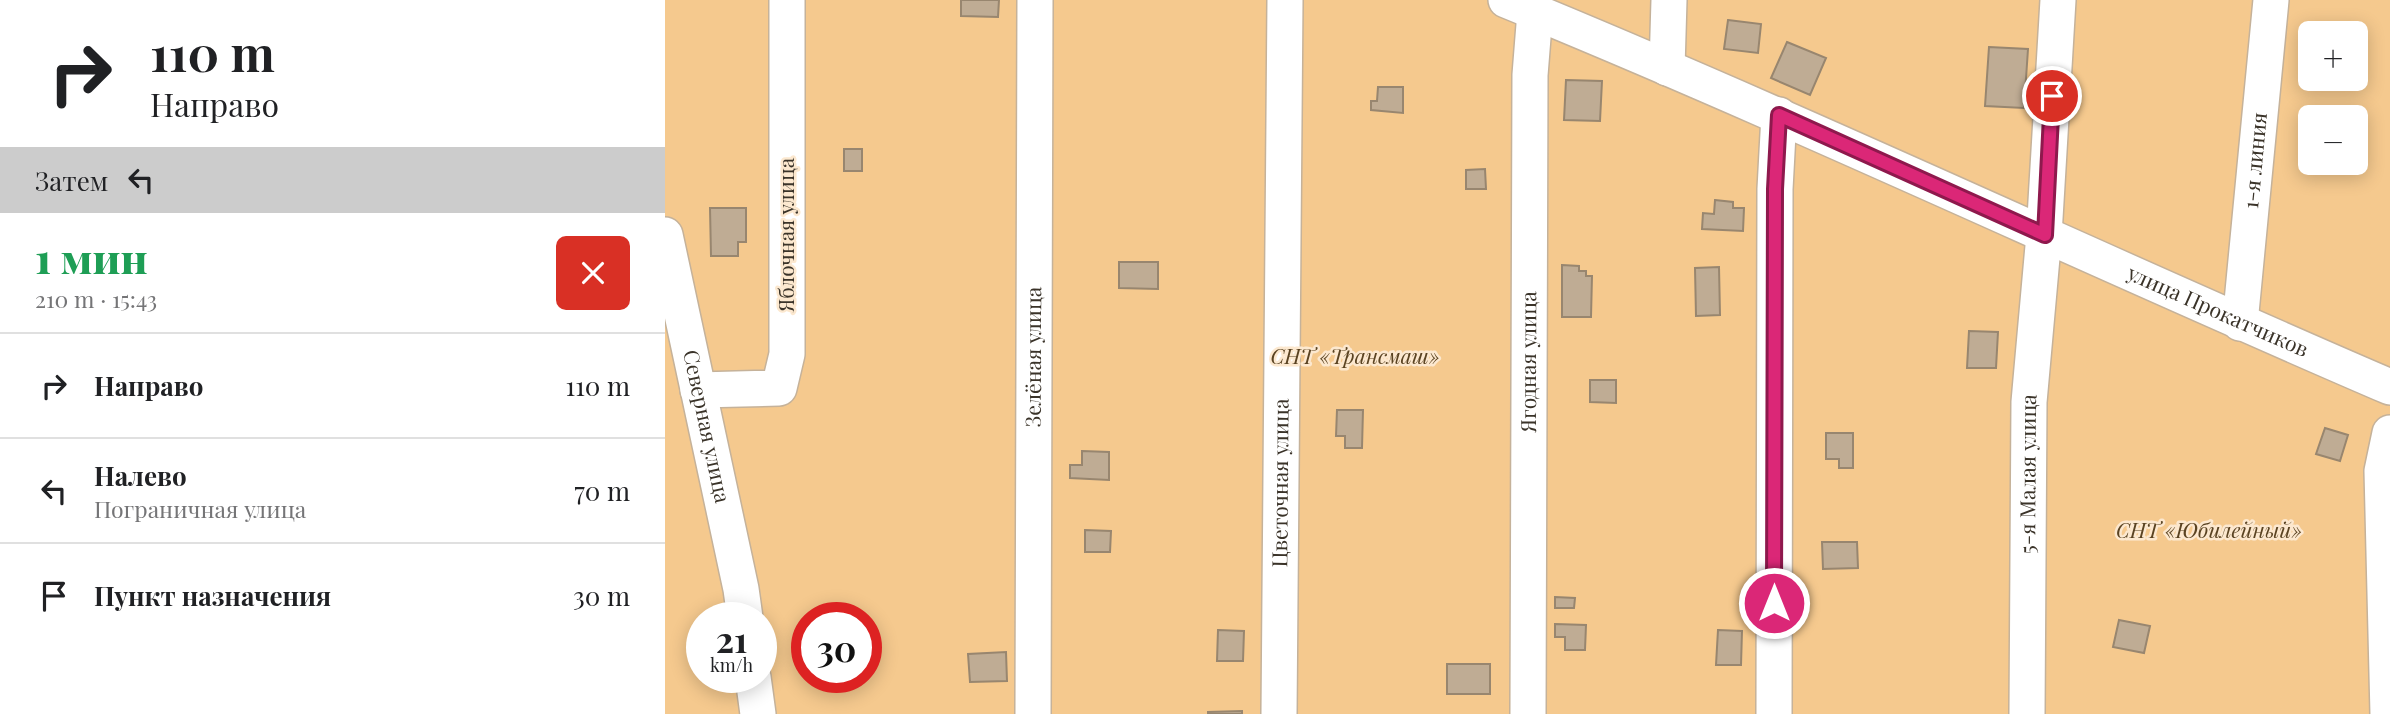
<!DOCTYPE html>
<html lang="ru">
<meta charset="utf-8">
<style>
body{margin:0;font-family:"Playfair Display",serif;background:#f2f2f2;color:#202124;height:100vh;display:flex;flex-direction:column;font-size:26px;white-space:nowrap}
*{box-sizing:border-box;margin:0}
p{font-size:23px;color:#757577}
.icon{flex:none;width:38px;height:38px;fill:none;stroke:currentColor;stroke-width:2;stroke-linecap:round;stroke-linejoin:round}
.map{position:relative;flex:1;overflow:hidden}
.panel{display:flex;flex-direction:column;background:#fff;width:665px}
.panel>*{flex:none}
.guide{background:#fff;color:#202124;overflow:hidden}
.buttons{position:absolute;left:1633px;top:21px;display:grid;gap:14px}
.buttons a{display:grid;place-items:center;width:70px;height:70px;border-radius:10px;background:#fff;box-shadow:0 4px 18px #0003;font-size:35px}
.speed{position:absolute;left:21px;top:602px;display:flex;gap:14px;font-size:35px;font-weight:700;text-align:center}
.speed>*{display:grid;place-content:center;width:91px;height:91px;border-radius:50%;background:#fff;box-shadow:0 4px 18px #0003;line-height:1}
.speed small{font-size:18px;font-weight:400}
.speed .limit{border:10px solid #d22;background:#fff;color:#111}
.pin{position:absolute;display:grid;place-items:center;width:60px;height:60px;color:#fff;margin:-30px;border:4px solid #fff;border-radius:50%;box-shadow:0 2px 7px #0007}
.me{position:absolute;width:77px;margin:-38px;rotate:0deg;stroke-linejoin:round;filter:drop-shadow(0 0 5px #0008)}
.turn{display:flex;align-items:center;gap:24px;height:147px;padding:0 35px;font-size:32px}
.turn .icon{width:91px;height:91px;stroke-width:2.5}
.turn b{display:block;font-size:49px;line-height:60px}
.then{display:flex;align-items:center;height:66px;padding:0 35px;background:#0003;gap:14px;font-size:26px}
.round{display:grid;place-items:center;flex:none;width:74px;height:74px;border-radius:10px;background:#f2f2f2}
.overview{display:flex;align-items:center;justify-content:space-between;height:119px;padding:0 35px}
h1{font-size:42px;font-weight:800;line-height:52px;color:#1e9e55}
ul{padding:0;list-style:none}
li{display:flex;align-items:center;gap:21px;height:105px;padding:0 35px;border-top:2px solid #e0e0e0}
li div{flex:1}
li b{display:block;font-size:26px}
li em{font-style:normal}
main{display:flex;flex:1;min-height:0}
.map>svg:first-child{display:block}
</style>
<main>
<section class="panel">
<div class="guide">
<div class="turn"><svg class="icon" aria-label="right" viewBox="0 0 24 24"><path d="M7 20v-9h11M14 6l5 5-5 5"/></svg><div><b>110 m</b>Направо</div></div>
<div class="then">Затем<svg class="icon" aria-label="left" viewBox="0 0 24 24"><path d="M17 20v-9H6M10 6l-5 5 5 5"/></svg></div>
</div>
<div class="overview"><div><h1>1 мин</h1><p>210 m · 15:43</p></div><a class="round" style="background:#d93025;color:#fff"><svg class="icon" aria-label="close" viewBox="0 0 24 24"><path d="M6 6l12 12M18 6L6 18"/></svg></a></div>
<ul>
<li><svg class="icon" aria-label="right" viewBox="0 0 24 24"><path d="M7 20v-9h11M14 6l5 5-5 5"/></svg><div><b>Направо</b></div><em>110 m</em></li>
<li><svg class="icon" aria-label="left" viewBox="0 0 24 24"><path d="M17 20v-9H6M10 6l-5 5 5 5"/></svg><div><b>Налево</b><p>Пограничная улица</p></div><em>70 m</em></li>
<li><svg class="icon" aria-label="arrive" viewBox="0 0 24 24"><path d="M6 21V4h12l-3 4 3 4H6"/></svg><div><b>Пункт назначения</b></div><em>30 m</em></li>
</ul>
</section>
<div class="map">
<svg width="1725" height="714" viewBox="0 0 1725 714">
<rect width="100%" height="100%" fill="#fce8cf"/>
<path fill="#f5c98e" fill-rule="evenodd" d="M0,0H1725V714H0ZM1645,33H1690V79H1645ZM1645,117H1690V163H1645ZM37,618H96V677H37ZM142,618H201V677H142Z"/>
<path fill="#bfac94" stroke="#98866f" stroke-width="2" d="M296,0H334L333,17L296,16Z
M1063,20L1096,24L1093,53L1059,49Z
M1122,42L1161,58L1145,95L1106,78Z
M1324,47L1363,49L1359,108L1320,106Z
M901,80L937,81L935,121L899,120Z
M713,87H738V113L706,110V101H712Z
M179,149H197V171H179Z
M820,169L821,189H801V170Z
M1050,200L1068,202V208H1079L1078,231L1037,229L1038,213L1049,214Z
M45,208H81V242H73V256H46Z
M454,262H493V289L454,288Z
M897,265L914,266V271H921V276H927L926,317H897Z
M1054,267L1055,315L1031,316L1030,268Z
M1304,331L1333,332L1331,368H1302Z
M925,380H951V403L925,402Z
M672,410H698L697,448H680V436H671Z
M1660,428L1683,435L1675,461L1651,454Z
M1161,433H1188V468H1174V459H1161Z
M417,451L444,452V480L405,478V465H417Z
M420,530L446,531L445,552H420Z
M1157,542H1192L1193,568L1158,569Z
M890,597L910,598L909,608H890Z
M1454,620L1485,626L1479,653L1448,647Z
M890,624L921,625L920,650H900V637H890Z
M553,630L579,631L578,661H552Z
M1053,630L1077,631L1076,665H1051Z
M341,652L342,681L305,682L303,654Z
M782,664H825V694H782Z
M577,711V714H543V712Z"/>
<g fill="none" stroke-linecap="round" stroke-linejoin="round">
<g stroke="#c5b29a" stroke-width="38">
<g id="minor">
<path id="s1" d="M841,0C1139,122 1429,260 1725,387"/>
<path d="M1002,68L1004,0"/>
<path id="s2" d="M0,235L76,589L80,618"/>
<path id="s3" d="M1575,323L1606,0"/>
<path d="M33,390L114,388L122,354V0"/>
<path d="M88,677L93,714"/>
<path id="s4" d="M368,714L370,0"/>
<path id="s5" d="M614,714L620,0"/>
<path id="s6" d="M863,714L865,75L870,12"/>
<path d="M1109,714L1110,189L1114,115"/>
<path id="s7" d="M1362,714L1364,402L1379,235L1393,0"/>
<path d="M1723,714L1717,471L1725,433"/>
</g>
</g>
<use href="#minor" stroke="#fff" stroke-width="35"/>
</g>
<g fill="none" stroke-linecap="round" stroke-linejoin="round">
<g stroke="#8e194d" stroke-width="18">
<path id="route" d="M1109,603L1110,189L1114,115L1380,235L1387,96"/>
</g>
<use href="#route" stroke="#db2777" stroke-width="12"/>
</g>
<g text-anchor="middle" stroke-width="5" stroke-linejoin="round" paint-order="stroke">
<g font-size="21" fill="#3a3329" stroke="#fce8cf">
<text dy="7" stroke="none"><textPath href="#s3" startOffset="163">1-я линия</textPath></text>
<text transform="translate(122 235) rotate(-90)" y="7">Яблочная улица</text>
<text dy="7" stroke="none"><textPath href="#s1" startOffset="777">улица Прокатчиков</textPath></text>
<text dy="7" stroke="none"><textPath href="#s4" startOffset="357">Зелёная улица</textPath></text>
<text dy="7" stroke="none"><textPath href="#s6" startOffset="352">Ягодная улица</textPath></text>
<text dy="7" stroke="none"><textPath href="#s2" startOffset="196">Северная улица</textPath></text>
<text dy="7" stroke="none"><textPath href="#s7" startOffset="240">5-я Малая улица</textPath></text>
<text dy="7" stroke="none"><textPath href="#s5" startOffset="231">Цветочная улица</textPath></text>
</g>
<g font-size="21" font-style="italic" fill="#5a4322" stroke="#fce8cf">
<text x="690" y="364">СНТ «Трансмаш»</text>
<text x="1544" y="538">СНТ «Юбилейный»</text>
</g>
</g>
</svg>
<div class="buttons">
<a>+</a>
<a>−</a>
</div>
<div class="speed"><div>21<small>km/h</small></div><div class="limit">30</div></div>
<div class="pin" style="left:1387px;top:96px;background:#d93025"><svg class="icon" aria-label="arrive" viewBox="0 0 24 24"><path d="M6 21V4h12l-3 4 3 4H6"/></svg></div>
<svg class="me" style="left:1109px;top:603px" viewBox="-20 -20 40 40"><circle r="17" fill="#db2777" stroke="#fff" stroke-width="3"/><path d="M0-11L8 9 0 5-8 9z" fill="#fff"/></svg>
</div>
</main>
